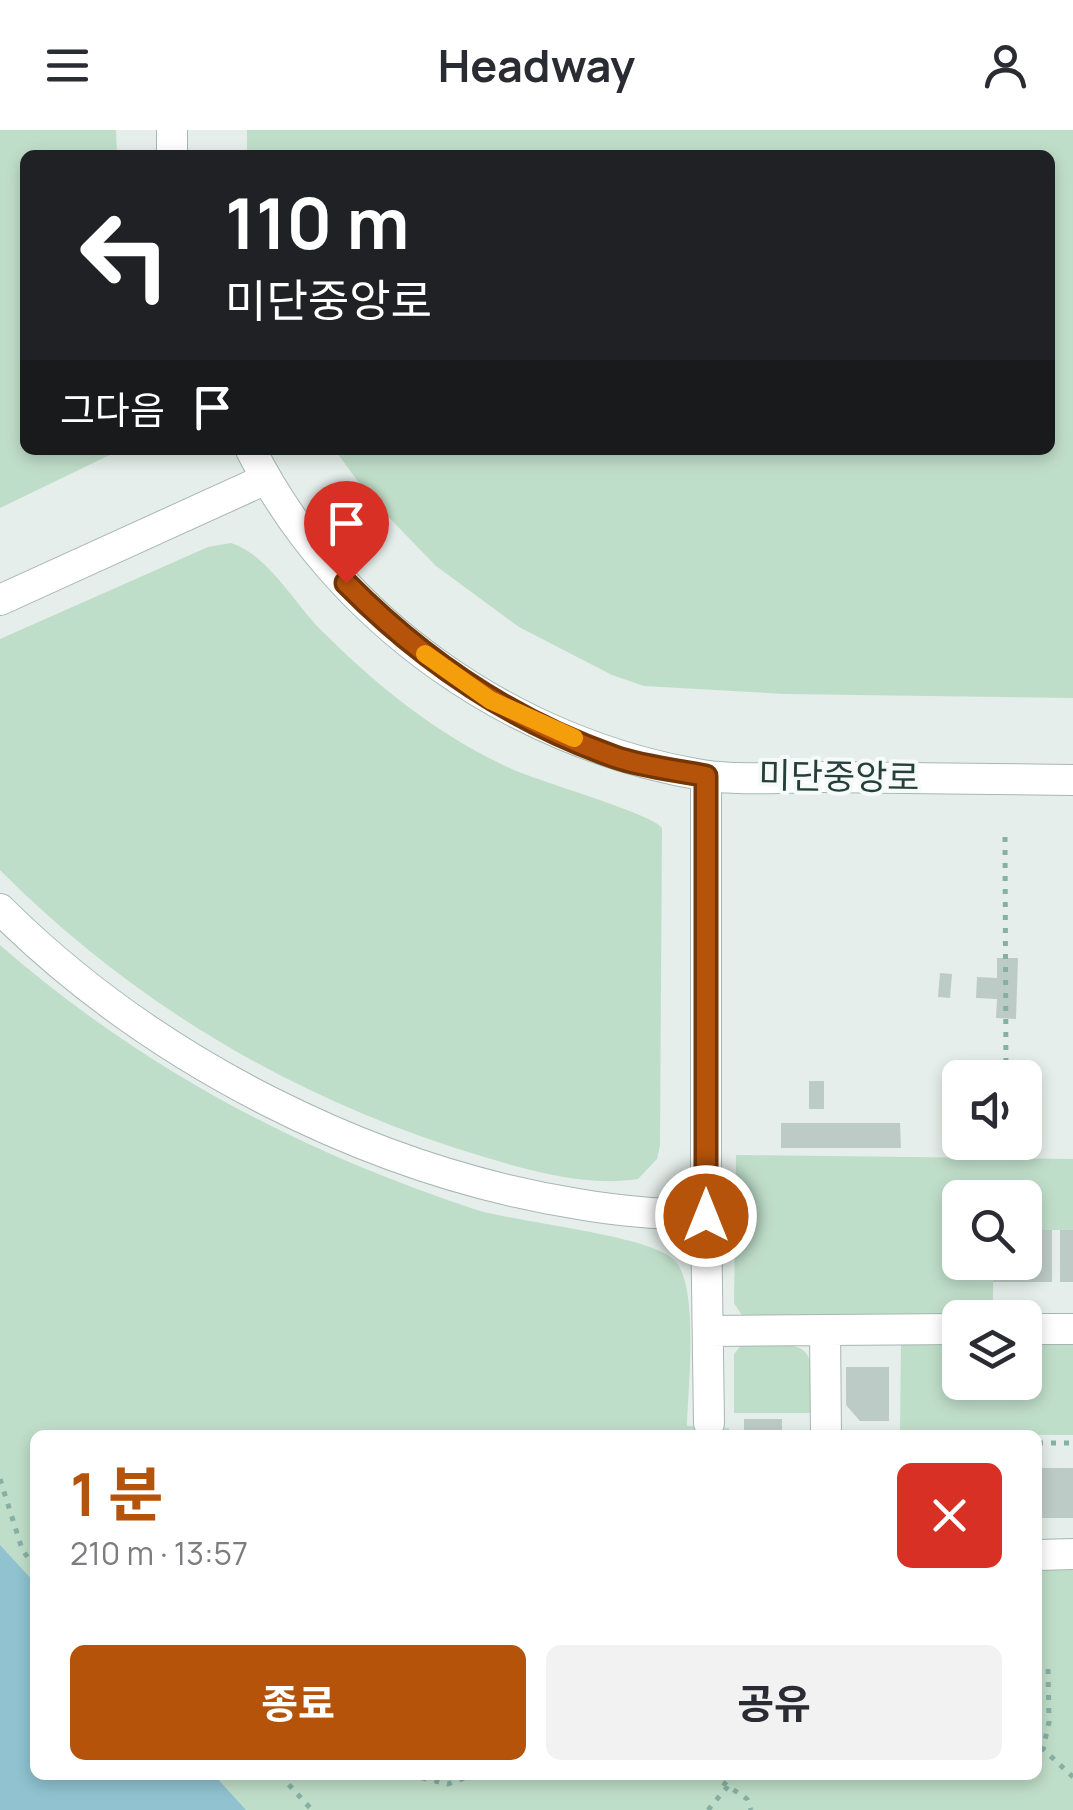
<!DOCTYPE html>
<html lang="ko">
<meta charset="utf-8">
<style>
body{margin:0;font-family:Manrope,"Noto Sans KR",sans-serif;background:#f2f2f3;color:#2b2b33;height:100vh;display:flex;flex-direction:column;font-size:38px;white-space:nowrap}
*{box-sizing:border-box;margin:0}
p{font-size:32px;color:#7c7c81}
.icon{flex:none;width:55px;height:55px;fill:none;stroke:currentColor;stroke-width:2;stroke-linecap:round;stroke-linejoin:round}
.map{position:relative;flex:1;overflow:hidden}
.panel{position:absolute;left:30px;top:1300px;width:1012px;height:350px;display:flex;flex-direction:column;background:#fff;border-radius:15px;box-shadow:0 5px 15px #0003}
.panel>*{flex:none}
.banner{position:absolute;left:20px;top:20px;width:1035px;height:305px;border-radius:15px;box-shadow:0 5px 15px #0003;background:#202124;color:#fff;overflow:hidden}
.buttons{position:absolute;left:942px;top:930px;display:grid;gap:20px}
.buttons a{display:grid;place-items:center;width:100px;height:100px;border-radius:15px;background:#fff;box-shadow:0 5px 15px #0003;font-size:50px}
.pin{position:absolute;display:grid;place-items:center;width:85px;height:85px;color:#fff;margin:-102px -42px;border-radius:50% 50% 50% 0;rotate:-45deg;box-shadow:0 0 10px #0007}
.pin .icon{rotate:45deg}
.me{position:absolute;width:110px;margin:-55px;rotate:0deg;stroke-linejoin:round;filter:drop-shadow(0 0 8px #0008)}
.turn{display:flex;align-items:center;gap:35px;height:210px;padding:0 40px;font-size:45px}
.turn .icon{width:130px;height:130px;stroke-width:2.5}
.turn b{display:block;font-size:70px;line-height:85px}
.then{display:flex;align-items:center;height:95px;padding:0 40px;background:#0003;gap:20px;font-size:38px}
.round{display:grid;place-items:center;flex:none;width:105px;height:105px;border-radius:15px;background:#f2f2f3}
.overview{display:flex;align-items:center;justify-content:space-between;height:170px;padding:0 40px}
h1{font-size:60px;font-weight:700;line-height:75px;color:#b45309}
.action{display:flex;gap:20px;margin-top:auto;padding:20px 40px}
.action a{flex:1;height:115px;border-radius:15px;background:#b45309;color:#fff;font-size:40px;font-weight:700;line-height:115px;text-align:center}
.action a+a{background:#f2f2f3;color:#2b2b33}
header{display:flex;justify-content:space-between;align-items:center;height:130px;padding:0 40px;background:#fff;font-size:45px;font-weight:700}
.map>svg:first-child{display:block}
</style>
<header><svg class="icon" aria-label="menu" viewBox="0 0 24 24"><path d="M4 6h16M4 12h16M4 18h16"/></svg>Headway<svg class="icon" aria-label="person" viewBox="0 0 24 24"><circle cx="12" cy="8" r="4"/><path d="M4 21q1-7 8-7t8 7"/></svg></header>
<div class="map">
<svg width="1073" height="1680" viewBox="0 0 1073 1680">
<rect width="100%" height="100%" fill="#e5eeea"/>
<path fill="#bfdec9" d="M0,0H116L117,25H25V320H120L0,378Z
M247,0H1073V568L784,564L644,556L612,545L519,497L436,436L370,368L335,320H1050V25H247Z
M231,413C269,425 295,475 323,502C379,558 442,608 514,640C541,652 653,684 662,698L660,1015L657,1029L638,1049C586,1057 531,1041 481,1026C299,972 134,875 0,740V509L208,417Z
M0,815C140,937 298,1021 474,1079C516,1093 655,1105 676,1132C699,1160 688,1258 687,1296L729,1298V1305H35V1645H1038V1437L1073,1436V1680H0Z
M736,1025L1073,1029V1100H1025V1068H960V1132L993,1133V1185L743,1187L734,1173Z
M901,1211H960V1252H1025V1212L1073,1213V1305L900,1304Z
M743,1213C815,1215 812,1210 813,1283H734V1224Z"/>
<path fill="#90c2d0" d="M0,1415L35,1453V1645H214L246,1680H0Z"/>
<path fill="#bdcbc7" d="M997,828H1018L1016,889L996,888L997,869L976,868L977,847L997,848Z
M940,843L952,844L950,868L938,867Z
M809,951H824V979H809Z
M781,993H900L901,1018H781Z
M1025,1100H1052V1152H993V1132H1025Z
M1060,1100H1073V1152H1060Z
M846,1237H889V1291H860L846,1275Z
M744,1289H782V1305H744Z
M1038,1338H1073V1388H1038Z"/>
<g fill="none" stroke-linecap="round" stroke-linejoin="round">
<g stroke="#a8b6b2" stroke-width="32">
<path id="street" d="M0,470L266,349
M0,779C153,931 371,1042 584,1075C625,1082 665,1084 706,1086V646
M706,1086L709,1293
M1025,1199H1073
M825,1200L826,1305
M709,1201L960,1199
M1038,1425L1073,1424"/>
</g>
<g stroke="#a4b9b3" stroke-width="32">
<path id="secondary" d="M172,0V25
M251,320C337,491 514,614 702,645C740,651 784,647 823,647C906,648 990,649 1073,650"/>
</g>
<path stroke="#87b0a5" stroke-width="5" stroke-dasharray="5 8" stroke-linecap="butt" d="M1005,707L1006,948
M1007,1012V1020
M1038,1313H1073
M0,1349L22,1419L35,1438
M1048,1539L1049,1592L1043,1619L1073,1647
M280,1645L312,1680
M409,1645L448,1654L473,1645
M712,1645L747,1669L751,1680
M708,1680L728,1656"/>
<use href="#street" stroke="#fff" stroke-width="30"/>
<use href="#secondary" stroke="#fff" stroke-width="30"/>
</g>
<g fill="none" stroke-linecap="round" stroke-linejoin="round">
<g stroke="#753606" stroke-width="25">
<path id="route" d="M346,453C422,530 512,591 615,627C644,637 676,640 706,646V1086"/>
</g>
<use href="#route" stroke="#b45309" stroke-width="18"/>
<path stroke="#f59e0b" stroke-width="18" d="M425,524L490,570L574,608"/>
</g>
<g text-anchor="middle" stroke-width="8" stroke-linejoin="round" paint-order="stroke">
<g font-size="35" fill="#253f3a" stroke="#f6faf8">
<text transform="translate(839 647) rotate(1)" y="12">미단중앙로</text>
</g>
</g>
</svg>
<div class="buttons">
<a><svg class="icon" aria-label="sound" viewBox="0 0 24 24"><path d="M4 9h4l5-4v14l-5-4H4zM17 9q2 3 0 6"/></svg></a>
<a><svg class="icon" aria-label="search" viewBox="0 0 24 24"><circle cx="10" cy="10" r="6"/><path d="M15 15l6 6"/></svg></a>
<a><svg class="icon" aria-label="layers" viewBox="0 0 24 24"><path d="M12 4l9 5-9 5-9-5zM3 14l9 5 9-5"/></svg></a>
</div>
<div class="pin" style="left:346px;top:453px;background:#d93025"><svg class="icon" aria-label="arrive" viewBox="0 0 24 24"><path d="M6 21V4h12l-3 4 3 4H6"/></svg></div>
<svg class="me" style="left:706px;top:1086px" viewBox="-20 -20 40 40"><circle r="17" fill="#b45309" stroke="#fff" stroke-width="3"/><path d="M0-11L8 9 0 5-8 9z" fill="#fff"/></svg>
<div class="banner">
<div class="turn"><svg class="icon" aria-label="left" viewBox="0 0 24 24"><path d="M17 20v-9H6M10 6l-5 5 5 5"/></svg><div><b>110 m</b>미단중앙로</div></div>
<div class="then">그다음<svg class="icon" aria-label="arrive" viewBox="0 0 24 24"><path d="M6 21V4h12l-3 4 3 4H6"/></svg></div>
</div>
<section class="panel">
<div class="overview"><div><h1>1 분</h1><p>210 m · 13:57</p></div><a class="round" style="background:#d93025;color:#fff"><svg class="icon" aria-label="close" viewBox="0 0 24 24"><path d="M6 6l12 12M18 6L6 18"/></svg></a></div>
<div class="action"><a>종료</a><a>공유</a></div>
</section>
</div>
